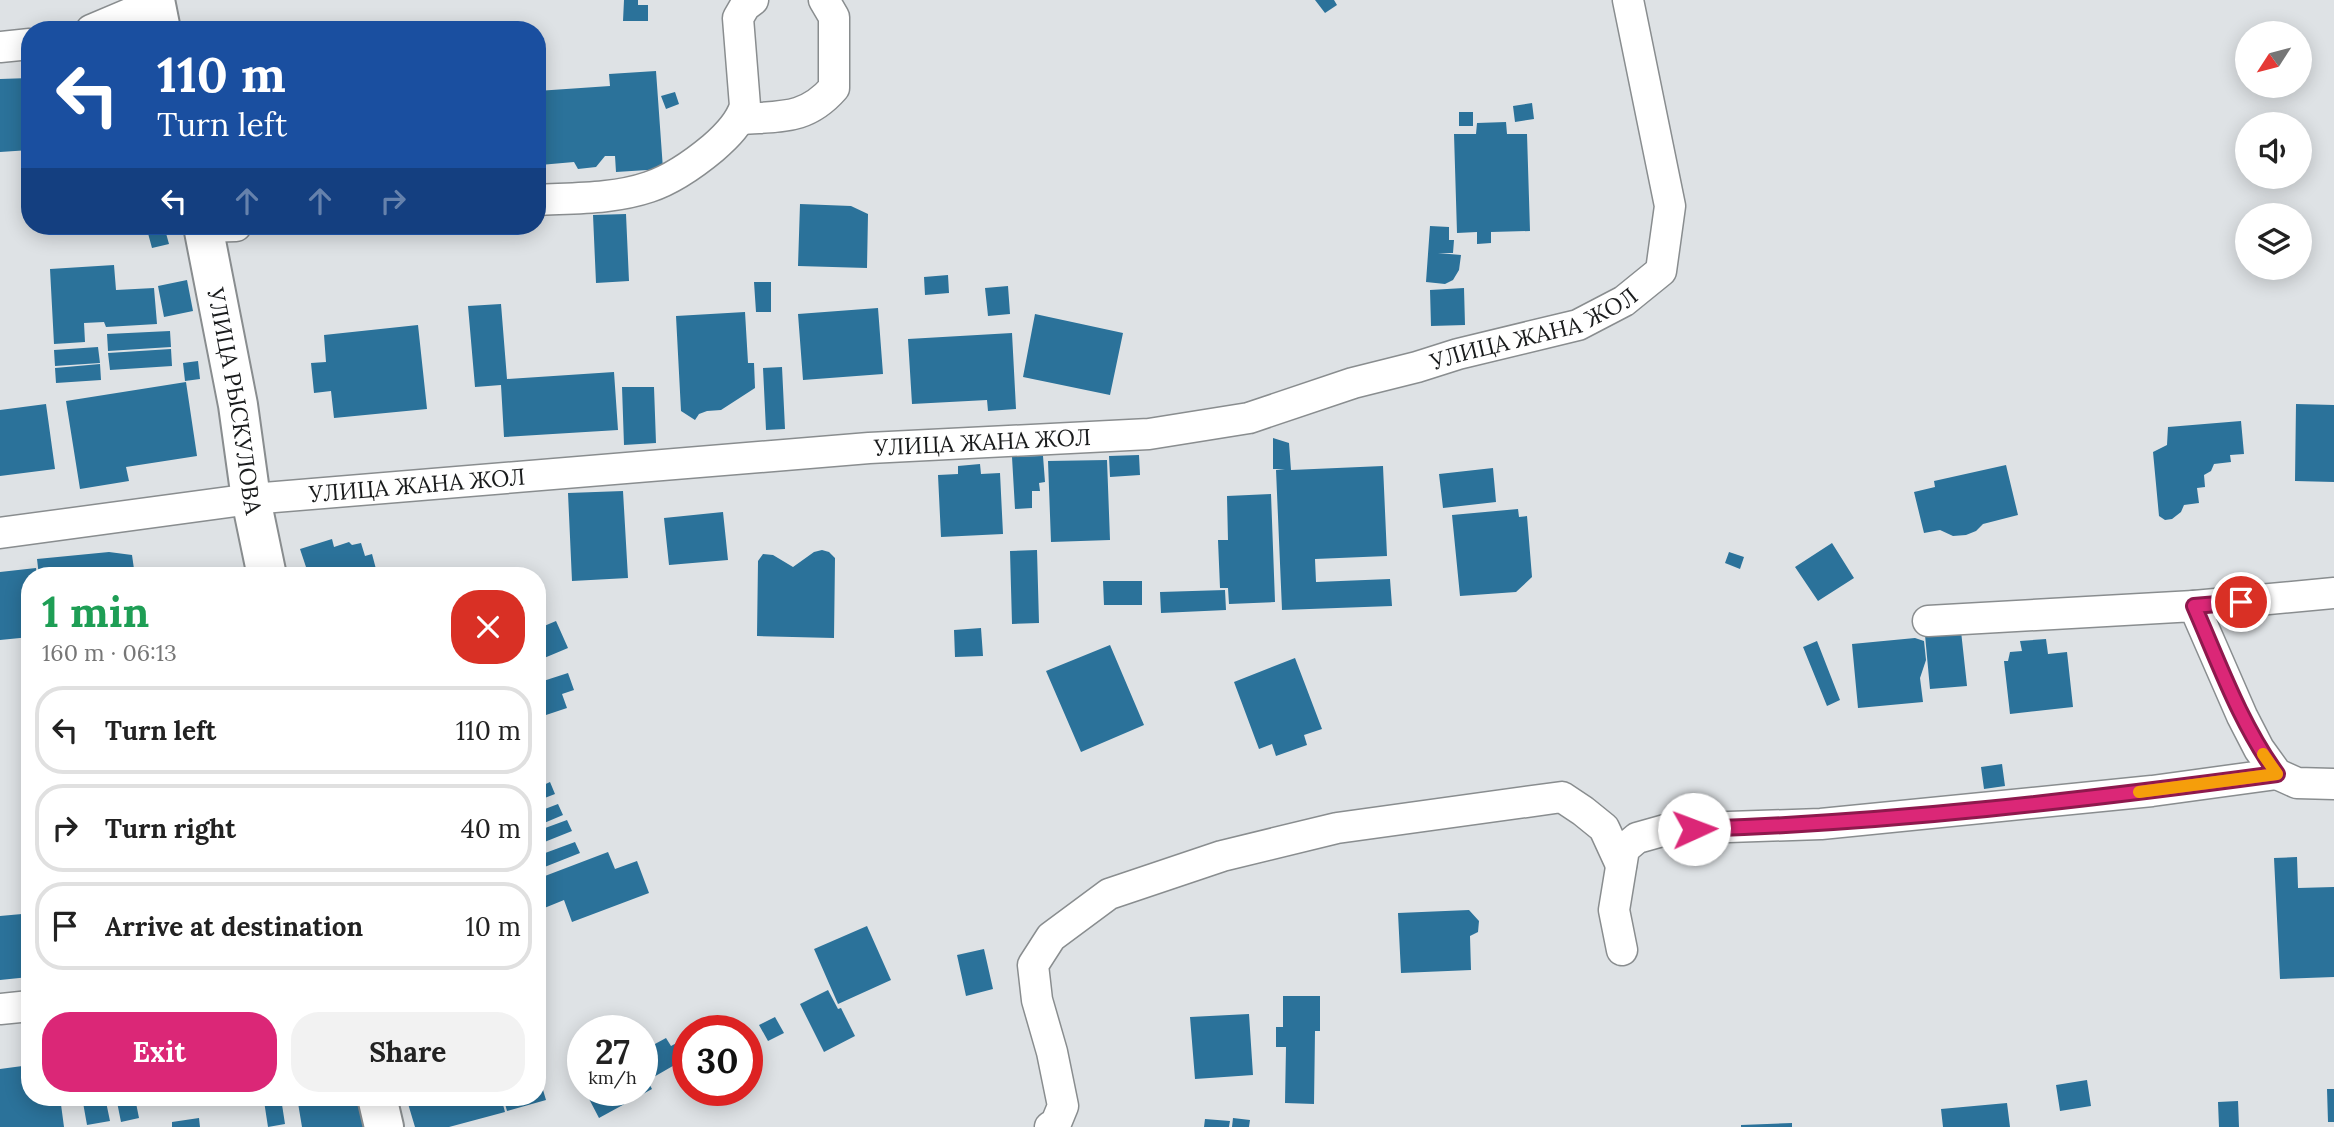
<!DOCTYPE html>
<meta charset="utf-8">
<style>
body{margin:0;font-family:Lora,serif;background:#f2f2f2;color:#222;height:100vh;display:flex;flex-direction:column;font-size:26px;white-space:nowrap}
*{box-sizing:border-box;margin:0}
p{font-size:23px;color:#767676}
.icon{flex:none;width:38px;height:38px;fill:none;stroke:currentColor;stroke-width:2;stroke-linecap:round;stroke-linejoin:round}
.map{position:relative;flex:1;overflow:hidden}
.drawer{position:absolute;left:21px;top:567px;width:525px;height:539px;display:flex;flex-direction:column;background:#fff;border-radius:28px;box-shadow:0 4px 18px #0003}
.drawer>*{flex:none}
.guide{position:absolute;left:21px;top:21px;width:525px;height:214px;border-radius:28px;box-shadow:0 4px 18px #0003;background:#1a4fa0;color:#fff;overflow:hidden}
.needle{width:46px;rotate:234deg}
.buttons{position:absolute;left:2235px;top:21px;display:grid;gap:14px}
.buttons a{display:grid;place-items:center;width:77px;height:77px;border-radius:50%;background:#fff;box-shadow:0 4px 18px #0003;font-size:35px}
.speed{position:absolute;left:567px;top:1015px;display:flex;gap:14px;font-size:35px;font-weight:700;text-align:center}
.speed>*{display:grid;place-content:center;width:91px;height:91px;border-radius:50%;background:#fff;box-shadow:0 4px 18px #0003;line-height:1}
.speed small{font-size:18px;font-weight:400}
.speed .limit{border:10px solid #d22;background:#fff;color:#111}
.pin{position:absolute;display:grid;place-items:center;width:60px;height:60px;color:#fff;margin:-30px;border:4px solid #fff;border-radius:50%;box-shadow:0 2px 7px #0007}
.me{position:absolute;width:77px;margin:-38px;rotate:88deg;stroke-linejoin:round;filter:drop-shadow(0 0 5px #0008)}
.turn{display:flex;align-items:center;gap:24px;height:147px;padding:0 21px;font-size:32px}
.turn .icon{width:91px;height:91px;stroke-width:2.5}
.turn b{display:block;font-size:49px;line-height:60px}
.lanes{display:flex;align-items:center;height:66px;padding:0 21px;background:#0003;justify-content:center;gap:35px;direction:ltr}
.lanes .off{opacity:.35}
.round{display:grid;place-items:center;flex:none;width:74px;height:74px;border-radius:28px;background:#f2f2f2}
.headline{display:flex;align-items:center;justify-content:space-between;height:119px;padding:0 21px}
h1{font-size:42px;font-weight:700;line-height:52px;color:#1e9e55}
.action{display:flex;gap:14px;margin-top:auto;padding:14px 21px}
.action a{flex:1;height:80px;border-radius:28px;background:#db2777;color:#fff;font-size:28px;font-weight:700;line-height:80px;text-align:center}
.action a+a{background:#f2f2f2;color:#222}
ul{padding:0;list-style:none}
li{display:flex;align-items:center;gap:21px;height:88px;margin:0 14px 10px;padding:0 7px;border:4px solid #e0e0e0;border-radius:28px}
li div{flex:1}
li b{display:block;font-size:26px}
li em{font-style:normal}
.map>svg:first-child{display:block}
</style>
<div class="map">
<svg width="2334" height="1127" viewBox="0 0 2334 1127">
<rect width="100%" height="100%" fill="#dee2e5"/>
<path fill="#2b729a" d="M624,0H638V5H648V21H623Z
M1315,0H1334L1337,5L1325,13Z
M656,71L663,169L616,172L615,156H605L596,167L578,169L574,162L540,165L537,91L610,86L609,74Z
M30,78V150L0,152V79Z
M675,92L679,104L666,109L661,96Z
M1532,103L1534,119L1515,122L1513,106Z
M1459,112H1473V126H1459Z
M1506,122L1507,134H1527L1530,231L1491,232V243L1477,244V232L1457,233L1454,134H1476L1477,123Z
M800,204L851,206L868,214L867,268L798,266Z
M626,214L629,281L596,283L593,215Z
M146,226H164L169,244L152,248Z
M1430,226L1449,227V240H1454L1453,253H1438L1461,255L1459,270L1453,280L1445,284L1426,282Z
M114,265L116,290L154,288L157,324L106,327L104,322L84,323L85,342L54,344L50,269Z
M948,275L949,293L925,295L924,277Z
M187,280L193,311L164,317L158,286Z
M754,282H771V312H756Z
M1008,286L1010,314L988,316L985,288Z
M1464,288L1465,325L1431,326L1430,290Z
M501,304L507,379L614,372L618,430L504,437L501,385L475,387L468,306Z
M878,308L883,374L803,380L798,314Z
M745,312L748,363H754L755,388L721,410L707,411L699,414L695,420L681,411L676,316Z
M1035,314L1123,333L1110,395L1023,377Z
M418,325L427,409L334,418L331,391L314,393L311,363L326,362L324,335Z
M170,331L171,347L108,351L107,334Z
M1012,333L1016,409L988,411L987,400L912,404L908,339Z
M98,347L100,363L55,366L54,350Z
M171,349L172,366L110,370L108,353Z
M198,361L200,379L185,381L183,363Z
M100,364L101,380L56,383L55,368Z
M782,367L785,429L766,430L763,368Z
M186,382L197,456L126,467L129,481L80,489L66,401Z
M622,387H654L656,443L624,445Z
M46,404L55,469L0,476V410Z
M2296,404L2334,405V482L2295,481Z
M2241,421L2244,454L2230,455L2231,462L2214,464L2211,471L2204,475L2205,487L2197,488L2199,503L2184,505L2181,512L2172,519L2165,520L2159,516L2153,452L2167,445L2168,427Z
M1273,438L1289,443L1291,470L1383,466L1387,556L1315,559L1316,582L1390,579L1392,606L1282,610L1276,470L1285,469H1273Z
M1139,455L1140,475L1110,477L1109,456Z
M1043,456L1045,482L1039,483L1040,491H1032V508L1015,509L1012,457Z
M1107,460L1110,540L1051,542L1048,461Z
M980,464L981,474L1000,473L1003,534L941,537L938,475L958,474V466Z
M2006,465L2018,515L1983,524L1976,531L1966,535L1953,536L1940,530L1924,533L1914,492L1935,487L1934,481Z
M1493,468L1496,502L1443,508L1439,474Z
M623,491L628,578L572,581L568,493Z
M1271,494L1275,602L1229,604L1228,588H1220L1218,540H1228L1227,496Z
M1518,509L1519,517L1527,516L1532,577L1516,592L1460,596L1452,515Z
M723,512L728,560L669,565L664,518Z
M332,539L334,547L349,542L352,545L361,543L365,556L372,554L376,569L365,573L366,576H309L300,549Z
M1832,543L1854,578L1818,601L1795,567Z
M822,550L829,552L835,558L834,638L757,636L758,561L763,554L773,555L793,567L814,552Z
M1037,550L1039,623L1012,624L1010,551Z
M109,552L132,555L135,576H39L37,559Z
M1729,552L1744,557L1740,569L1725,563Z
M36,568L37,576H30V637L0,640V572Z
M398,569L400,576H378V575Z
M1103,581H1142V605H1104Z
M1225,590L1226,610L1161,613L1160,592Z
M556,621L568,648L537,661V629Z
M981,628L983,656L955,657L954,630Z
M1961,631L1967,686L1930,689L1925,635Z
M1915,638L1924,641L1926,660L1920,678L1923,702L1858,708L1852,644Z
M2046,639L2048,654L2067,652L2073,707L2010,714L2004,661H2008L2010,652L2022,651L2020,641Z
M1817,641L1840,700L1827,706L1803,647Z
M1110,645L1144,725L1081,752L1046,671Z
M1295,658L1322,729L1304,735L1307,745L1276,756L1272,744L1259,749L1234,682Z
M568,673L574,690L562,694L567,708L537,718V683Z
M2002,764L2005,786L1984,789L1981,767Z
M550,782L555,794L537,801V788Z
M558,804L563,815L537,826V812Z
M567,820L572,831L537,845V831Z
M575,842L580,853L537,870V856Z
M608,852L615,869L637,861L649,893L572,922L564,900L537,911V879Z
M2297,857L2298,888L2334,887V977L2280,979L2274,858Z
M1469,910L1479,921L1478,932L1470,936L1471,970L1401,973L1398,913Z
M22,914L29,977L0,980V916Z
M867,926L891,980L838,1004L814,949Z
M984,949L993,989L966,996L957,955Z
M828,990L838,1009L841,1008L855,1036L824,1052L800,1004Z
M1283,996H1320V1031H1315L1314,1104L1285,1103L1286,1047H1276V1027H1283Z
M1249,1014L1253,1075L1195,1079L1190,1017Z
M775,1017L784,1033L768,1041L759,1025Z
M688,1037V1079L678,1063L652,1078L642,1062V1051L666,1038L671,1046Z
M30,1065V1097H60L64,1127H0V1069Z
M642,1071L652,1089L599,1118L587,1095L595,1090H642Z
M538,1073L546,1100L507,1111L503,1097H537Z
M2087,1080L2091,1106L2060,1111L2056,1085Z
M2327,1089H2334V1122H2328Z
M82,1097H105L110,1121L87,1125Z
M116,1097H160V1098L136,1103L139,1118L121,1122Z
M297,1097H368L374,1127H302Z
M406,1097H501L505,1112L449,1127H415Z
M281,1098L285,1124L268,1127L264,1101Z
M2238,1101L2239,1127H2219L2218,1102Z
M2007,1103L2010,1127H1943L1941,1109Z
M199,1118L200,1127H172V1122Z
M1233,1118L1250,1120L1249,1127H1232Z
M1205,1119L1230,1121L1229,1127H1204Z
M1792,1123V1127H1741V1125Z"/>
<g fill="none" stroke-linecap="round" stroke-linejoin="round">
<g stroke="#898d8f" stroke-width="33">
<g id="street">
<path d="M91,30L155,3"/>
<path d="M0,47L30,44"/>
<path d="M742,119C781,116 806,120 834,88V17L824,0"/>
<path d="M537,200C574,198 614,199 649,187C673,179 695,163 713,148C727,136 740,123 745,106L738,18L745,6L753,0"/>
<path d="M203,227L236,226"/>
<path id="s1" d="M0,533L251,499L869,448L1149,434L1249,418L1353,383L1417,367L1458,354L1578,325L1624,301L1661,271L1670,206L1628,0"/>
<path d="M2194,606L2334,593"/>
<path d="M1928,621L2194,606L2242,716L2259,749L2277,774L2297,783L2334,784"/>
<path d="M1622,950L1614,910L1624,849L1637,838L1669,829L1821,824L2152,791L2277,774"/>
<path d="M0,1009L30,1006"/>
<path d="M1050,1127L1056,1123L1063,1106L1052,1052L1037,1000L1033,965L1051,937L1109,894L1222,856L1337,828L1562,797L1583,811L1604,828L1621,865"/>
</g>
</g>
<g stroke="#898d8f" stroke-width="42">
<g id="secondary">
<path d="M155,0L161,30"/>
<path id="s2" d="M203,226L238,405L251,499L267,576"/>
<path d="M377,1097L384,1127"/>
</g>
</g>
<use href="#street" stroke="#fff" stroke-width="30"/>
<use href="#secondary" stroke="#fff" stroke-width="38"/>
</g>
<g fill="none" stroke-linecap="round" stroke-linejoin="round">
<g stroke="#8e194d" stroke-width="18">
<path id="route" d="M1694,829C1889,823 2084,800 2277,774C2240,723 2219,663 2194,606L2241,602"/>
</g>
<use href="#route" stroke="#db2777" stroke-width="12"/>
<path stroke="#f59e0b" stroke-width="12" d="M2139,792L2277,774L2263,754"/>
</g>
<g text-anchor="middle" stroke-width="6" stroke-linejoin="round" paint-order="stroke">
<g font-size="23" fill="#191b1c" stroke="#ebeff2">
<text dy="8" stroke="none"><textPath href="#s1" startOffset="1554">УЛИЦА ЖАНА ЖОЛ</textPath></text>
<text dy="8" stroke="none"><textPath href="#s2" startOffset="178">УЛИЦА РЫСКУЛОВА</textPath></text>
<text dy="8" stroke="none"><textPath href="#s1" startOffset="987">УЛИЦА ЖАНА ЖОЛ</textPath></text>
<text dy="8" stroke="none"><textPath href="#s1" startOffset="420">УЛИЦА ЖАНА ЖОЛ</textPath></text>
</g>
</g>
</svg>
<div class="buttons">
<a><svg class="needle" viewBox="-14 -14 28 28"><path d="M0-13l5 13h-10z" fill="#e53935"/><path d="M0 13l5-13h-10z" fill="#767676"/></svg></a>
<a><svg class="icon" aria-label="sound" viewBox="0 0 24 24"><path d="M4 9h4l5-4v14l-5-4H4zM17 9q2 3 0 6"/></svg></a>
<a><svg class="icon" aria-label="layers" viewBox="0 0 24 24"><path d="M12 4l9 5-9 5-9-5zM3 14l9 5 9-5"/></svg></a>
</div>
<div class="speed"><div>27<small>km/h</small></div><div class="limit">30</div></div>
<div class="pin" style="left:2241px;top:602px;background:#d93025"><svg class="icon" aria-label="arrive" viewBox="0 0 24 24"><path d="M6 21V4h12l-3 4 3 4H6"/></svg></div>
<svg class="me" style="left:1694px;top:829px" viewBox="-20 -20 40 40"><circle r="19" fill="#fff"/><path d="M0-13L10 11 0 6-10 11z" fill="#db2777"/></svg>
<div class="guide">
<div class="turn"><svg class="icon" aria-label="left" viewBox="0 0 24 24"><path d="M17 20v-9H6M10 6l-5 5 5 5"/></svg><div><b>110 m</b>Turn left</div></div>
<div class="lanes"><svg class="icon" aria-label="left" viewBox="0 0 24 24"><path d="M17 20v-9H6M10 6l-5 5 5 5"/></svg><svg class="icon off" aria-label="ahead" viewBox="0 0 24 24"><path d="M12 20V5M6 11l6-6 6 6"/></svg><svg class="icon off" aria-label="ahead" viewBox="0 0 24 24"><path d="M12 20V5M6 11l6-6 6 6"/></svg><svg class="icon off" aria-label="right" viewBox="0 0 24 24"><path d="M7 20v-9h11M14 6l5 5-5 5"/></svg></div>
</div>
<section class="drawer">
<div class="headline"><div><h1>1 min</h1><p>160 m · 06:13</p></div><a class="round" style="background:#d93025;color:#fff"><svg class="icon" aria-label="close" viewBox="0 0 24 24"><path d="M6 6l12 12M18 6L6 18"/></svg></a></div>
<ul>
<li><svg class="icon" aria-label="left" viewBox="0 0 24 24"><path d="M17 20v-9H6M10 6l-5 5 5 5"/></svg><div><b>Turn left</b></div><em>110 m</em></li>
<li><svg class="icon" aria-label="right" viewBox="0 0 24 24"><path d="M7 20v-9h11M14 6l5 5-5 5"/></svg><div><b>Turn right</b></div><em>40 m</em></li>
<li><svg class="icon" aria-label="arrive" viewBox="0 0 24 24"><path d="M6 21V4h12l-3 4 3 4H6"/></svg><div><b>Arrive at destination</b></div><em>10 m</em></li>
</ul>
<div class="action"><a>Exit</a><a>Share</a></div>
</section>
</div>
